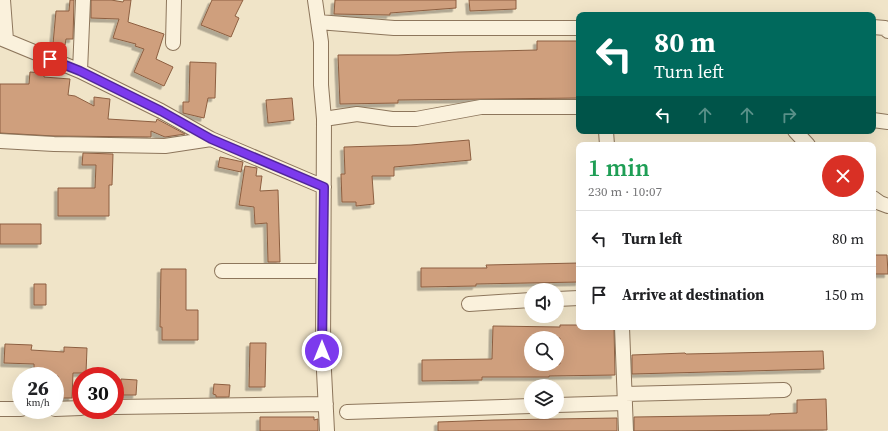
<!DOCTYPE html>
<meta charset="utf-8">
<style>
body{margin:0;font-family:"Source Serif 4",serif;background:#f6f6f6;color:#202124;height:100vh;display:flex;flex-direction:column;font-size:15px;white-space:nowrap}
*{box-sizing:border-box;margin:0}
p{font-size:13px;color:#757577}
.icon{flex:none;width:22px;height:22px;fill:none;stroke:currentColor;stroke-width:2;stroke-linecap:round;stroke-linejoin:round}
.map{position:relative;flex:1;overflow:hidden}
.panel{position:absolute;left:576px;top:142px;width:300px;height:188px;display:flex;flex-direction:column;background:#fff;border-radius:8px;box-shadow:0 4px 16px #0002}
.panel>*{flex:none}
.guide{position:absolute;left:576px;top:12px;width:300px;height:122px;border-radius:8px;box-shadow:0 4px 16px #0002;background:#00695c;color:#fff;overflow:hidden}
.tools{position:absolute;left:524px;top:283px;display:grid;gap:8px}
.tools a{display:grid;place-items:center;width:40px;height:40px;border-radius:50%;background:#fff;box-shadow:0 4px 16px #0002;font-size:20px}
.speed{position:absolute;left:12px;top:367px;display:flex;gap:8px;font-size:20px;font-weight:700;text-align:center}
.speed>*{display:grid;place-content:center;width:52px;height:52px;border-radius:50%;background:#fff;box-shadow:0 4px 16px #0002;line-height:1}
.speed small{font-size:10px;font-weight:400}
.speed .limit{border:6px solid #d22;background:#fff;color:#111}
.pin{position:absolute;display:grid;place-items:center;width:34px;height:34px;color:#fff;margin:-17px;border-radius:8px;box-shadow:0 2px 6px #0006}
.me{position:absolute;width:44px;margin:-22px;rotate:0deg;stroke-linejoin:round;filter:drop-shadow(0 0 3px #0008)}
.turn{display:flex;align-items:center;gap:14px;height:84px;padding:0 12px;font-size:18px}
.turn .icon{width:52px;height:52px;stroke-width:2.5}
.turn b{display:block;font-size:28px;line-height:34px}
.lanes{display:flex;align-items:center;height:38px;padding:0 12px;background:#0003;justify-content:center;gap:20px;direction:ltr}
.lanes .off{opacity:.35}
.round{display:grid;place-items:center;flex:none;width:42px;height:42px;border-radius:21px;background:#f6f6f6}
.summary{display:flex;align-items:center;justify-content:space-between;height:68px;padding:0 12px}
h1{font-size:24px;font-weight:600;line-height:30px;color:#1e9e55}
ul{padding:0;list-style:none}
li{display:flex;align-items:center;gap:12px;height:56px;padding:0 12px;border-top:1px solid #e0e0e0}
li div{flex:1}
li b{display:block;font-size:15px}
li em{font-style:normal}
.map>svg:first-child{display:block}
</style>
<div class="map">
<svg width="888" height="431" viewBox="0 0 888 431">
<defs>
<filter id="shadow"><feDropShadow dx="-3.5" dy="3.5" stdDeviation="0" flood-color="#0004"/></filter>
</defs>
<rect width="100%" height="100%" fill="#f0e4c8"/>
<path fill="#cf9f7d" stroke="#8d5f41" fill-rule="evenodd" filter="url(#shadow)" d="M70,0H74L73,39H66L65,45L53,44L56,11H69Z
M91,0H111L123,2L124,0H131L128,22L164,34L156,59L173,67L164,86L134,72L144,49L135,46L136,44L113,38L119,19L91,18Z
M212,0H243L235,16L239,18L231,37L201,25Z
M335,0H456V8L390,13V15L334,14Z
M469,0H516V9L470,11Z
M537,41H579V98L398,100V103L340,104L338,55H398L458,52L537,50Z
M190,62L216,63L215,98H208L204,118L183,113V102H189Z
M30,72L44,73V77L70,79L68,95L75,96L94,106V97L110,99L108,119L156,122L157,119L185,134L165,137L151,131V137L54,136L0,133V84H29Z
M292,98L294,120L268,123L266,100Z
M469,140L471,160L394,167V176H372L374,204L356,206V202H342L341,174H345L344,147L411,145Z
M83,153L113,154L112,185H109V216H58V188H95L96,165H82Z
M220,157L243,162L241,172L218,167Z
M245,166L257,168L256,176H262L260,191L278,190L280,262H268L267,223L255,224L254,207L239,205Z
M0,224H41V244H0Z
M873,255H887L888,274H873Z
M579,263V282L476,284V286L421,287V268H487L486,265Z
M161,269H186V310H198V340H162V327H160Z
M34,284H46V305H34Z
M560,325H579V327H614L615,375L549,376V377H482V380L422,381V360L492,359L493,326L560,327ZM531,338H560V364H531Z
M250,343H266L265,387H249Z
M5,344L32,345L31,350L64,352V347L87,348L86,373H73L72,398H58V376H34V364L4,363Z
M823,351L824,369L632,374V355L685,353L686,354Z
M121,379L137,380L136,395H120Z
M214,384L230,385L229,397H216V395L213,394Z
M826,399L827,430L634,431V417L770,415V414L797,413V400Z
M260,417H314V420L318,419V431H260Z
M617,418V431H438V422L494,420Z"/>
<g fill="none" stroke-linecap="round" stroke-linejoin="round">
<g stroke="#8d765c" stroke-width="16">
<path id="minor" d="M3,0L6,40
M315,0L321,42V85L324,119L323,351L327,431
M318,22L394,28H579
M873,27L885,28L888,31
M0,38L80,71L161,111L211,139L324,187
M173,43L174,0
M80,71L83,0
M324,119L357,114L392,119H416L481,107H579
M873,120L888,122
M606,131L607,145
M795,131L808,145
M0,141L54,144L165,146L211,139
M873,198L880,203L888,206
M222,271H323
M557,299L579,298
M469,304L531,300
M622,327L626,431
M625,394L784,390
M557,405L625,403
M115,407L326,404
M0,409H21
M55,409L81,408
M347,412L531,406"/>
</g>
<use href="#minor" stroke="#faf1dc" stroke-width="14"/>
</g>
<g fill="none" stroke-linecap="round" stroke-linejoin="round">
<g stroke="#51269a" stroke-width="10">
<path id="route" d="M50,59L80,71L161,111L211,139L324,187L322,351"/>
</g>
<use href="#route" stroke="#7c3aed" stroke-width="7"/>
</g>
</svg>
<div class="tools">
<a><svg class="icon" aria-label="sound" viewBox="0 0 24 24"><path d="M4 9h4l5-4v14l-5-4H4zM17 9q2 3 0 6"/></svg></a>
<a><svg class="icon" aria-label="search" viewBox="0 0 24 24"><circle cx="10" cy="10" r="6"/><path d="M15 15l6 6"/></svg></a>
<a><svg class="icon" aria-label="layers" viewBox="0 0 24 24"><path d="M12 4l9 5-9 5-9-5zM3 14l9 5 9-5"/></svg></a>
</div>
<div class="speed"><div>26<small>km/h</small></div><div class="limit">30</div></div>
<div class="pin" style="left:50px;top:59px;background:#d93025"><svg class="icon" aria-label="arrive" viewBox="0 0 24 24"><path d="M6 21V4h12l-3 4 3 4H6"/></svg></div>
<svg class="me" style="left:322px;top:351px" viewBox="-20 -20 40 40"><circle r="17" fill="#7c3aed" stroke="#fff" stroke-width="3"/><path d="M0-11L8 9 0 5-8 9z" fill="#fff"/></svg>
<div class="guide">
<div class="turn"><svg class="icon" aria-label="left" viewBox="0 0 24 24"><path d="M17 20v-9H6M10 6l-5 5 5 5"/></svg><div><b>80 m</b>Turn left</div></div>
<div class="lanes"><svg class="icon" aria-label="left" viewBox="0 0 24 24"><path d="M17 20v-9H6M10 6l-5 5 5 5"/></svg><svg class="icon off" aria-label="ahead" viewBox="0 0 24 24"><path d="M12 20V5M6 11l6-6 6 6"/></svg><svg class="icon off" aria-label="ahead" viewBox="0 0 24 24"><path d="M12 20V5M6 11l6-6 6 6"/></svg><svg class="icon off" aria-label="right" viewBox="0 0 24 24"><path d="M7 20v-9h11M14 6l5 5-5 5"/></svg></div>
</div>
<section class="panel">
<div class="summary"><div><h1>1 min</h1><p>230 m · 10:07</p></div><a class="round" style="background:#d93025;color:#fff"><svg class="icon" aria-label="close" viewBox="0 0 24 24"><path d="M6 6l12 12M18 6L6 18"/></svg></a></div>
<ul>
<li><svg class="icon" aria-label="left" viewBox="0 0 24 24"><path d="M17 20v-9H6M10 6l-5 5 5 5"/></svg><div><b>Turn left</b></div><em>80 m</em></li>
<li><svg class="icon" aria-label="arrive" viewBox="0 0 24 24"><path d="M6 21V4h12l-3 4 3 4H6"/></svg><div><b>Arrive at destination</b></div><em>150 m</em></li>
</ul>
</section>
</div>
